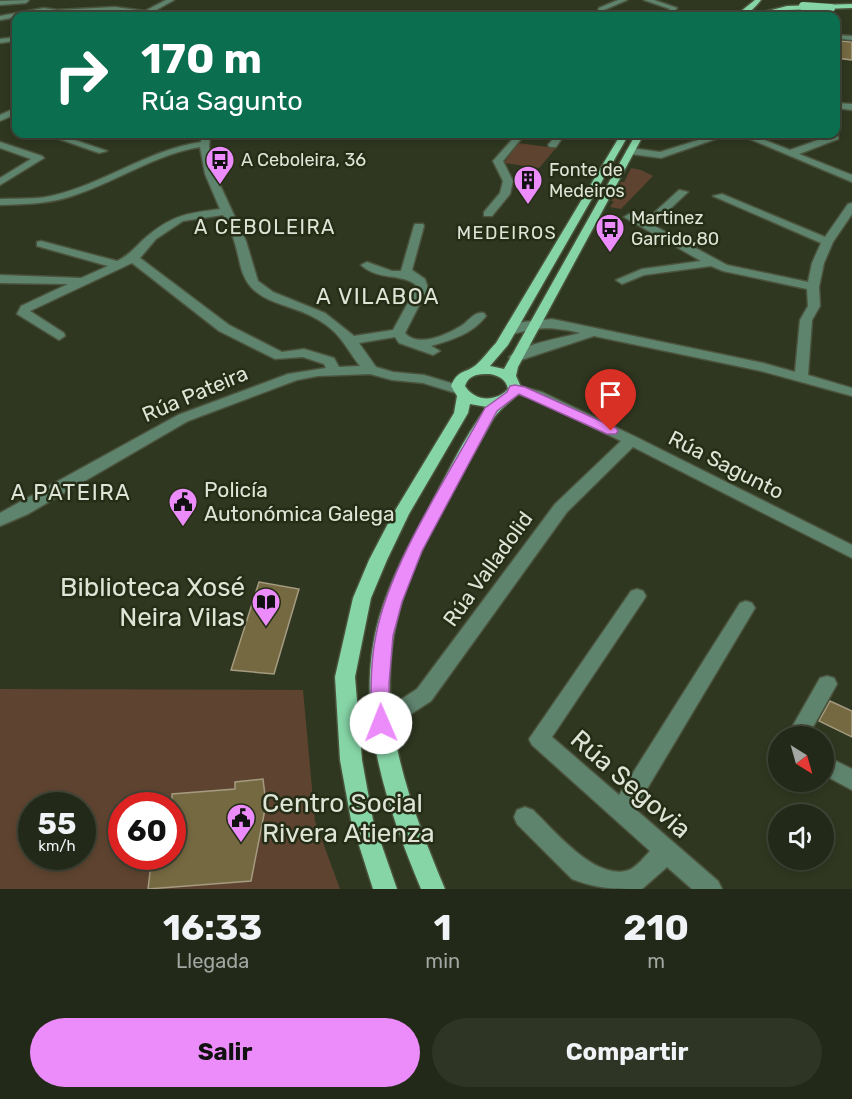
<!DOCTYPE html>
<html lang="es">
<meta charset="utf-8">
<style>
body{margin:0;font-family:Rubik,sans-serif;background:#2f3525;color:#f1f3f6;height:100vh;display:flex;flex-direction:column;font-size:22px;white-space:nowrap}
*{box-sizing:border-box;margin:0}
p{font-size:20px;color:#a3a6a2}
.icon{flex:none;width:33px;height:33px;fill:none;stroke:currentColor;stroke-width:2;stroke-linecap:round;stroke-linejoin:round}
.map{position:relative;height:889px;overflow:hidden}
.drawer{display:flex;flex-direction:column;background:#232918;flex:1}
.drawer>*{flex:none}
.guide{position:absolute;left:12px;top:12px;width:828px;height:126px;border-radius:12px;box-shadow:0 3px 9px #0003,0 0 0 2px #404537;background:#0b6e4f;color:#fff;overflow:hidden}
.needle{width:39px;rotate:143deg}
.controls{position:absolute;left:768px;top:726px;display:grid;gap:12px}
.controls a{display:grid;place-items:center;width:66px;height:66px;border-radius:50%;background:#232918;box-shadow:0 3px 9px #0003,0 0 0 2px #404537;font-size:30px}
.speed{position:absolute;left:18px;top:792px;display:flex;gap:12px;font-size:30px;font-weight:700;text-align:center}
.speed>*{display:grid;place-content:center;width:78px;height:78px;border-radius:50%;background:#232918;box-shadow:0 3px 9px #0003,0 0 0 2px #404537;line-height:1}
.speed small{font-size:15px;font-weight:400}
.speed .limit{border:9px solid #d22;background:#fff;color:#111}
.pin{position:absolute;display:grid;place-items:center;width:51px;height:51px;color:#fff;margin:-62px -26px;border-radius:50% 50% 50% 0;rotate:-45deg;box-shadow:0 0 6px #0007}
.pin .icon{rotate:45deg}
.me{position:absolute;width:66px;margin:-33px;rotate:359deg;stroke-linejoin:round;filter:drop-shadow(0 0 4px #0008)}
.turn{display:flex;align-items:center;gap:21px;height:126px;padding:0 30px;font-size:27px}
.turn .icon{width:78px;height:78px;stroke-width:2.5}
.turn b{display:block;font-size:42px;line-height:51px}
.eta{display:flex;justify-content:space-evenly;align-items:center;height:102px;text-align:center}
.eta b{font-size:36px;font-weight:700;line-height:42px}
.cta{display:flex;gap:12px;margin-top:auto;padding:12px 30px}
.cta a{flex:1;height:69px;border-radius:36px;background:#ec8cfb;color:#111;font-size:24px;font-weight:700;line-height:69px;text-align:center}
.cta a+a{background:#2f3525;color:#f1f3f6}
.map>svg:first-child{display:block}
</style>
<div class="map">
<svg width="852" height="889" viewBox="0 0 852 889">
<rect width="100%" height="100%" fill="#2f3720"/>
<path fill="#5e4430" fill-rule="evenodd" d="M518,143L556,148L539,168L504,163Z
M631,168L641,170L653,176L621,209L610,207L614,201H611L621,182H624Z
M0,689L303,690L315,821L340,889H0ZM32,806H82V856H32ZM122,806H172V856H122Z"/>
<path fill="#756941" stroke="#a49b80" stroke-width="1.5" d="M842,41L852,42V60L836,58Z
M259,582L299,589L274,674L231,670Z
M830,701L852,711V737L819,721Z
M263,779L266,804L251,881L148,889L152,856H172V794L235,789V782Z"/>
<g fill="none" stroke-linecap="round" stroke-linejoin="round">
<g stroke="#4b533d" stroke-width="3">
<path id="minor" d="M29,0L26,3L0,5V1Z
M166,0H174L151,13L156,16C142,16 129,11 115,11C76,10 37,13 0,20V16L44,8L57,10L115,7L145,11Z
M618,0H627L604,10L606,16H600L597,13L599,8Z
M644,0H654L677,8L670,16H664L670,9Z
M836,35L852,36V40L841,39L836,44Z
M16,37V41L0,43V39Z
M836,103L852,104V110L836,108Z
M13,109H16V114L0,121V115Z
M45,134H57L107,151L99,153Z
M202,134H210L209,147L215,174L246,241L258,281L273,292L325,313L354,336L393,330L416,288L415,284C399,273 379,281 361,265L367,262L392,271H401L414,226L415,224H423L424,226L412,270L425,279L428,288L405,333C418,348 446,335 461,326C469,321 474,311 484,313L486,316C472,334 452,340 431,346L440,351L433,355L399,343L395,337L359,343L376,367L393,372L424,375L464,387L466,390L459,394L423,383L392,380L370,374L318,376L297,380L188,421L28,514L0,526V513L178,415L288,374L326,368L324,364L303,357L275,359L219,331L132,263L30,311L64,333L65,336L59,340L17,314L21,306L68,284L0,283V275L81,278L108,266L37,246V242L41,241L117,261C132,254 138,243 150,234C175,214 190,213 220,209L205,174L200,147C157,154 119,180 78,194C52,204 27,204 0,205V199C17,198 35,200 51,196C104,184 147,150 201,142ZM223,215C227,224 233,234 235,244C240,259 240,275 251,287C266,304 294,306 313,317C340,331 343,344 360,366L339,367L334,358L304,349L282,352L229,325L140,258L156,239L183,221Z
M517,134H525L503,161L513,181L510,194L492,216H484V212L500,193L503,181L493,161Z
M557,134H565L556,147H550L548,145Z
M718,134H730L661,158L631,154L626,151L631,148L660,152Z
M738,134H749L790,150L832,135H838V139L799,154L852,175V182Z
M0,142L42,156L44,158L0,185V178L31,159L0,148Z
M679,190L688,192L653,225L727,265L808,282L812,263L821,243L713,196L722,194L825,237L848,204L852,203V214L833,242L824,263L819,287L820,306L812,320L808,375L852,388V396L761,371L594,336L521,360H511L509,357C522,344 561,338 580,333C549,326 539,327 509,335L503,331L523,322L552,319L763,363L795,372L800,320L808,306L807,289L723,271L711,266L644,275L622,284L616,280L642,269L701,261L624,217L629,214L645,221Z
M515,385L542,392L636,437L852,545V558L633,447L567,512L431,701L388,729L381,732L374,729L371,723L374,717L417,689L555,504L621,441L532,398L510,392L508,389L510,386Z
M637,589L643,591L646,596L643,601L552,737L619,795L740,603L746,601L752,603L755,608L752,613L635,809L718,881L722,889H692L667,867L642,889C614,889 598,889 572,879L517,824L514,817L517,810L525,807L533,810C554,830 596,882 629,870C637,867 644,857 650,851L532,745L529,739L631,591Z
M827,676L834,678L837,684L808,736H787L820,678Z
M824,755L852,769V790L824,775Z"/>
</g>
<g stroke="#4b533d" stroke-width="3">
<path id="major" d="M755,0H761C754,9 747,16 735,16Z
M852,4V8L787,10L758,16H748L787,6Z
M621,134H629L508,345L490,366L504,369L636,134H644L518,367L516,376L522,389C513,401 502,406 493,419C460,478 412,555 397,620C374,713 410,805 445,889H421C386,805 353,710 379,618C390,580 409,545 428,510C446,476 463,438 487,407L470,404L468,413L409,514L387,560L371,598L355,677L362,760L373,820L397,889H373L351,820L340,760L335,677L353,598L369,560L393,514L454,413L457,396L451,386C458,369 465,374 476,365C483,359 489,350 496,343ZM490,374C499,376 506,379 508,389C496,402 475,402 465,386C469,374 479,374 490,374Z"/>
</g>
<use href="#minor" fill="#5f846e" fill-rule="evenodd"/>
<use href="#major" fill="#86d5a7" fill-rule="evenodd"/>
<g stroke="#4b533d" stroke-width="9" stroke-linecap="butt">
<path id="major-bridge" d="M803,6L831,8"/>
</g>
<use href="#major-bridge" stroke="#86d5a7" stroke-width="8"/>
</g>
<path fill="#ec8cfb" stroke="#995ba3" stroke-width="1.5" d="M515,385L525,387L616,428L618,431L616,434H607L519,394L497,411L422,551L402,602L393,636L389,684L390,723L387,728L381,730L374,728L371,723C371,694 370,664 376,635C390,562 449,475 485,408L507,392L510,386Z"/>
<defs>
<g id="bus-pin" transform="scale(1.5)"><path d="M0 17L-7.5 6A9.5 9.5 0 1 1 7.5 6Z" fill="#ec8cfb" stroke="#252d16"/><path d="M-5-6H5V4H4V6H2V4H-2V6H-4V4H-5ZM-3.5-4V0h7V-4ZM-3.5 1.2v1.5H-2V1.2ZM2 1.2v1.5H3.5V1.2Z" fill="#111"/></g>
<g id="building-pin" transform="scale(1.5)"><path d="M0 17L-7.5 6A9.5 9.5 0 1 1 7.5 6Z" fill="#ec8cfb" stroke="#252d16"/><path d="M-4-6H4V6H1V3H-1V6H-4ZM-2.5-4.3h1.7v1.8h-1.7ZM.8-4.3h1.7v1.8H.8ZM-2.5-1h1.7V.8h-1.7ZM.8-1h1.7V.8H.8Z" fill="#111"/></g>
<g id="civic-pin" transform="scale(1.5)"><path d="M0 17L-7.5 6A9.5 9.5 0 1 1 7.5 6Z" fill="#ec8cfb" stroke="#252d16"/><path d="M-.6-6.5H3V-4.5H.6V-3L4-1V1h2V6H-6V1h2V-1L-.6-3ZM-1.2 2.5V6h2.4V2.5Z" fill="#111"/></g>
<g id="library-pin" transform="scale(1.5)"><path d="M0 17L-7.5 6A9.5 9.5 0 1 1 7.5 6Z" fill="#ec8cfb" stroke="#252d16"/><path d="M-6-4Q-3-5.5-.7-3.5V5Q-3 3-6 4ZM6-4Q3-5.5 .7-3.5V5Q3 3 6 4Z" fill="#111"/></g>
</defs>
<g fill-rule="evenodd">
<use href="#bus-pin" x="220" y="160"/>
<use href="#building-pin" x="528" y="180"/>
<use href="#bus-pin" x="610" y="228"/>
<use href="#civic-pin" x="183" y="502"/>
<use href="#library-pin" x="266" y="602"/>
<use href="#civic-pin" x="241" y="818"/>
</g>
<g text-anchor="middle" stroke-width="5" stroke-linejoin="round" paint-order="stroke">
<g font-size="18" fill="#dfe5d6" stroke="#252d16" text-anchor="start">
<text x="241" y="166">A Ceboleira, 36</text>
<text x="549" y="176">Fonte de<tspan x="549" dy="21">Medeiros</tspan></text>
<text x="631" y="224">Martinez<tspan x="631" dy="21">Garrido,80</tspan></text>
</g>
<g font-size="18" letter-spacing="1.5" fill="#dfe5d6" stroke="#252d16">
<text x="507" y="239">MEDEIROS</text>
</g>
<g font-size="20" letter-spacing="1.5" fill="#dfe5d6" stroke="#252d16">
<text x="265" y="234">A CEBOLEIRA</text>
</g>
<g font-size="21" fill="#dfe5d6" stroke="#252d16">
<text transform="translate(195 394) rotate(-23)" y="7">Rúa Pateira</text>
<text transform="translate(726 465) rotate(27)" y="7">Rúa Sagunto</text>
<text transform="translate(488 569) rotate(-54)" y="7">Rúa Valladolid</text>
</g>
<g font-size="21" fill="#dfe5d6" stroke="#252d16" text-anchor="start">
<text x="204" y="497">Policía<tspan x="204" dy="24">Autonómica Galega</tspan></text>
</g>
<g font-size="22" letter-spacing="1.5" fill="#dfe5d6" stroke="#252d16">
<text x="378" y="304">A VILABOA</text>
<text x="71" y="500">A PATEIRA</text>
</g>
<g font-size="26" fill="#dfe5d6" stroke="#252d16" text-anchor="end">
<text x="245" y="596">Biblioteca Xosé<tspan x="245" dy="30">Neira Vilas</tspan></text>
<text x="262" y="812" text-anchor="start">Centro Social<tspan x="262" dy="30">Rivera Atienza</tspan></text>
</g>
<g font-size="26" fill="#dfe5d6" stroke="#252d16">
<text transform="translate(631 784) rotate(41)" y="9">Rúa Segovia</text>
</g>
</g>
</svg>
<div class="controls">
<a><svg class="needle" viewBox="-14 -14 28 28"><path d="M0-13l5 13h-10z" fill="#e53935"/><path d="M0 13l5-13h-10z" fill="#a3a6a2"/></svg></a>
<a><svg class="icon" aria-label="sound" viewBox="0 0 24 24"><path d="M4 9h4l5-4v14l-5-4H4zM17 9q2 3 0 6"/></svg></a>
</div>
<div class="speed"><div>55<small>km/h</small></div><div class="limit">60</div></div>
<div class="pin" style="left:611px;top:431px;background:#d93025"><svg class="icon" aria-label="arrive" viewBox="0 0 24 24"><path d="M6 21V4h12l-3 4 3 4H6"/></svg></div>
<svg class="me" style="left:381px;top:723px" viewBox="-20 -20 40 40"><circle r="19" fill="#fff"/><path d="M0-13L10 11 0 6-10 11z" fill="#ec8cfb"/></svg>
<div class="guide">
<div class="turn"><svg class="icon" aria-label="right" viewBox="0 0 24 24"><path d="M7 20v-9h11M14 6l5 5-5 5"/></svg><div><b>170 m</b>Rúa Sagunto</div></div>
</div>
</div>
<section class="drawer">
<div class="eta">
<div><b>16:33</b><p>Llegada</p></div>
<div><b>1</b><p>min</p></div>
<div><b>210</b><p>m</p></div>
</div>
<div class="cta"><a>Salir</a><a>Compartir</a></div>
</section>
